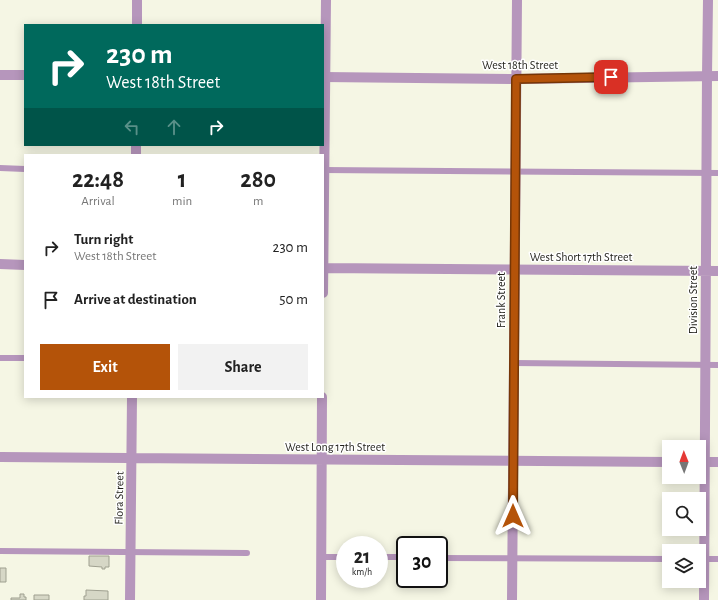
<!DOCTYPE html>
<style>
body{margin:0;font-family:"Alegreya Sans",sans-serif;background:#f2f2f2;color:#222;height:100vh;display:flex;flex-direction:column;font-size:15px;white-space:nowrap}
*{box-sizing:border-box;margin:0}
p{font-size:13px;color:#767676}
.icon{flex:none;width:22px;height:22px;fill:none;stroke:currentColor;stroke-width:2;stroke-linecap:round;stroke-linejoin:round}
.map{position:relative;flex:1;overflow:hidden}
.drawer{position:absolute;left:24px;top:154px;width:300px;height:244px;display:flex;flex-direction:column;background:#fff;border-radius:0px;box-shadow:0 2px 10px #0003}
.drawer>*{flex:none}
.guide{position:absolute;left:24px;top:24px;width:300px;height:122px;border-radius:0px;box-shadow:0 2px 10px #0003;background:#00695c;color:#fff;overflow:hidden}
.needle{width:26px;rotate:359deg}
.fabs{position:absolute;left:662px;top:440px;display:grid;gap:8px}
.fabs a{display:grid;place-items:center;width:44px;height:44px;border-radius:0px;background:#fff;box-shadow:0 2px 10px #0003;font-size:20px}
.speed{position:absolute;left:336px;top:536px;display:flex;gap:8px;font-size:20px;font-weight:700;text-align:center}
.speed>*{display:grid;place-content:center;width:52px;height:52px;border-radius:50%;background:#fff;box-shadow:0 2px 10px #0003;line-height:1}
.speed small{font-size:10px;font-weight:400}
.speed .limit{border:2px solid #111;border-radius:6px;background:#fff;color:#111}
.pin{position:absolute;display:grid;place-items:center;width:34px;height:34px;color:#fff;margin:-17px;border-radius:8px;box-shadow:0 2px 6px #0006}
.me{position:absolute;width:44px;margin:-22px;rotate:0deg;stroke-linejoin:round;filter:drop-shadow(0 0 3px #0008)}
.turn{display:flex;align-items:center;gap:14px;height:84px;padding:0 16px;font-size:18px}
.turn .icon{width:52px;height:52px;stroke-width:2.5}
.turn b{display:block;font-size:28px;line-height:34px}
.lanes{display:flex;align-items:center;height:38px;padding:0 16px;background:#0003;justify-content:center;gap:20px;direction:ltr}
.lanes .off{opacity:.35}
.eta{display:flex;justify-content:space-evenly;align-items:center;height:68px;text-align:center}
.eta b{font-size:24px;font-weight:700;line-height:28px}
.button{display:flex;gap:8px;margin-top:auto;padding:8px 16px}
.button a{flex:1;height:46px;border-radius:0px;background:#b45309;color:#fff;font-size:16px;font-weight:700;line-height:46px;text-align:center}
.button a+a{background:#f2f2f2;color:#222}
ul{padding:0;list-style:none}
li{display:flex;align-items:center;gap:12px;height:52px;padding:0 16px}
li div{flex:1}
li b{display:block;font-size:15px}
li em{font-style:normal}
.map>svg:first-child{display:block}
</style>
<div class="map">
<svg width="718" height="600" viewBox="0 0 718 600">
<rect width="100%" height="100%" fill="#f5f6e4"/>
<path fill="#d6d7c6" stroke="#9fa090" d="M89,556H109V567H105V569H102V567L89,566Z
M0,568H6V582H0Z
M86,590L108,591V600H84V596H86Z
M20,594H24V597H26V600H11V598H20Z
M34,595H49V600H34Z"/>
<g fill="none" stroke-linecap="round" stroke-linejoin="round">
<path stroke="#b696bc" stroke-width="6" d="M0,168L25,169
M323,170L718,173
M0,358H25
M514,363L718,365
M0,551L247,553
M321,557H345
M379,557H405
M439,558L669,559
M699,559H718"/>
<path stroke="#b696bc" stroke-width="10" d="M137,25V0
M136,155V145
M0,264L25,265
M323,268L718,271
M323,293L326,0
M0,457L669,462
M699,462H718
M130,600L132,397
M321,600L322,397
M512,600L517,0
M704,600L707,75"/>
<path stroke="#b696bc" stroke-width="10" d="M0,75H25
M707,75L708,0
M323,77L516,79L718,76"/>
</g>
<g fill="none" stroke-linecap="round" stroke-linejoin="round">
<g stroke="#753606" stroke-width="10">
<path id="route" d="M513,516L516,79L611,77"/>
</g>
<use href="#route" stroke="#b45309" stroke-width="7"/>
</g>
<g text-anchor="middle" stroke-width="3" stroke-linejoin="round" paint-order="stroke">
<g font-size="12" fill="#1f1f18" stroke="#fff">
<text x="520" y="69">West 18th Street</text>
<text x="581" y="261">West Short 17th Street</text>
<text transform="translate(501 300) rotate(-90)" y="4">Frank Street</text>
<text transform="translate(693 300) rotate(-90)" y="4">Division Street</text>
<text x="335" y="451">West Long 17th Street</text>
<text transform="translate(119 498) rotate(-89)" y="4">Flora Street</text>
</g>
</g>
</svg>
<div class="fabs">
<a><svg class="needle" viewBox="-14 -14 28 28"><path d="M0-13l5 13h-10z" fill="#e53935"/><path d="M0 13l5-13h-10z" fill="#767676"/></svg></a>
<a><svg class="icon" aria-label="search" viewBox="0 0 24 24"><circle cx="10" cy="10" r="6"/><path d="M15 15l6 6"/></svg></a>
<a><svg class="icon" aria-label="layers" viewBox="0 0 24 24"><path d="M12 4l9 5-9 5-9-5zM3 14l9 5 9-5"/></svg></a>
</div>
<div class="speed"><div>21<small>km/h</small></div><div class="limit">30</div></div>
<div class="pin" style="left:611px;top:77px;background:#d93025"><svg class="icon" aria-label="arrive" viewBox="0 0 24 24"><path d="M6 21V4h12l-3 4 3 4H6"/></svg></div>
<svg class="me" style="left:513px;top:516px" viewBox="-20 -20 40 40"><path d="M0-17L14 15 0 8-14 15z" fill="#b45309" stroke="#fff" stroke-width="4"/></svg>
<div class="guide">
<div class="turn"><svg class="icon" aria-label="right" viewBox="0 0 24 24"><path d="M7 20v-9h11M14 6l5 5-5 5"/></svg><div><b>230 m</b>West 18th Street</div></div>
<div class="lanes"><svg class="icon off" aria-label="left" viewBox="0 0 24 24"><path d="M17 20v-9H6M10 6l-5 5 5 5"/></svg><svg class="icon off" aria-label="ahead" viewBox="0 0 24 24"><path d="M12 20V5M6 11l6-6 6 6"/></svg><svg class="icon" aria-label="right" viewBox="0 0 24 24"><path d="M7 20v-9h11M14 6l5 5-5 5"/></svg></div>
</div>
<section class="drawer">
<div class="eta">
<div><b>22:48</b><p>Arrival</p></div>
<div><b>1</b><p>min</p></div>
<div><b>280</b><p>m</p></div>
</div>
<ul>
<li><svg class="icon" aria-label="right" viewBox="0 0 24 24"><path d="M7 20v-9h11M14 6l5 5-5 5"/></svg><div><b>Turn right</b><p>West 18th Street</p></div><em>230 m</em></li>
<li><svg class="icon" aria-label="arrive" viewBox="0 0 24 24"><path d="M6 21V4h12l-3 4 3 4H6"/></svg><div><b>Arrive at destination</b></div><em>50 m</em></li>
</ul>
<div class="button"><a>Exit</a><a>Share</a></div>
</section>
</div>
